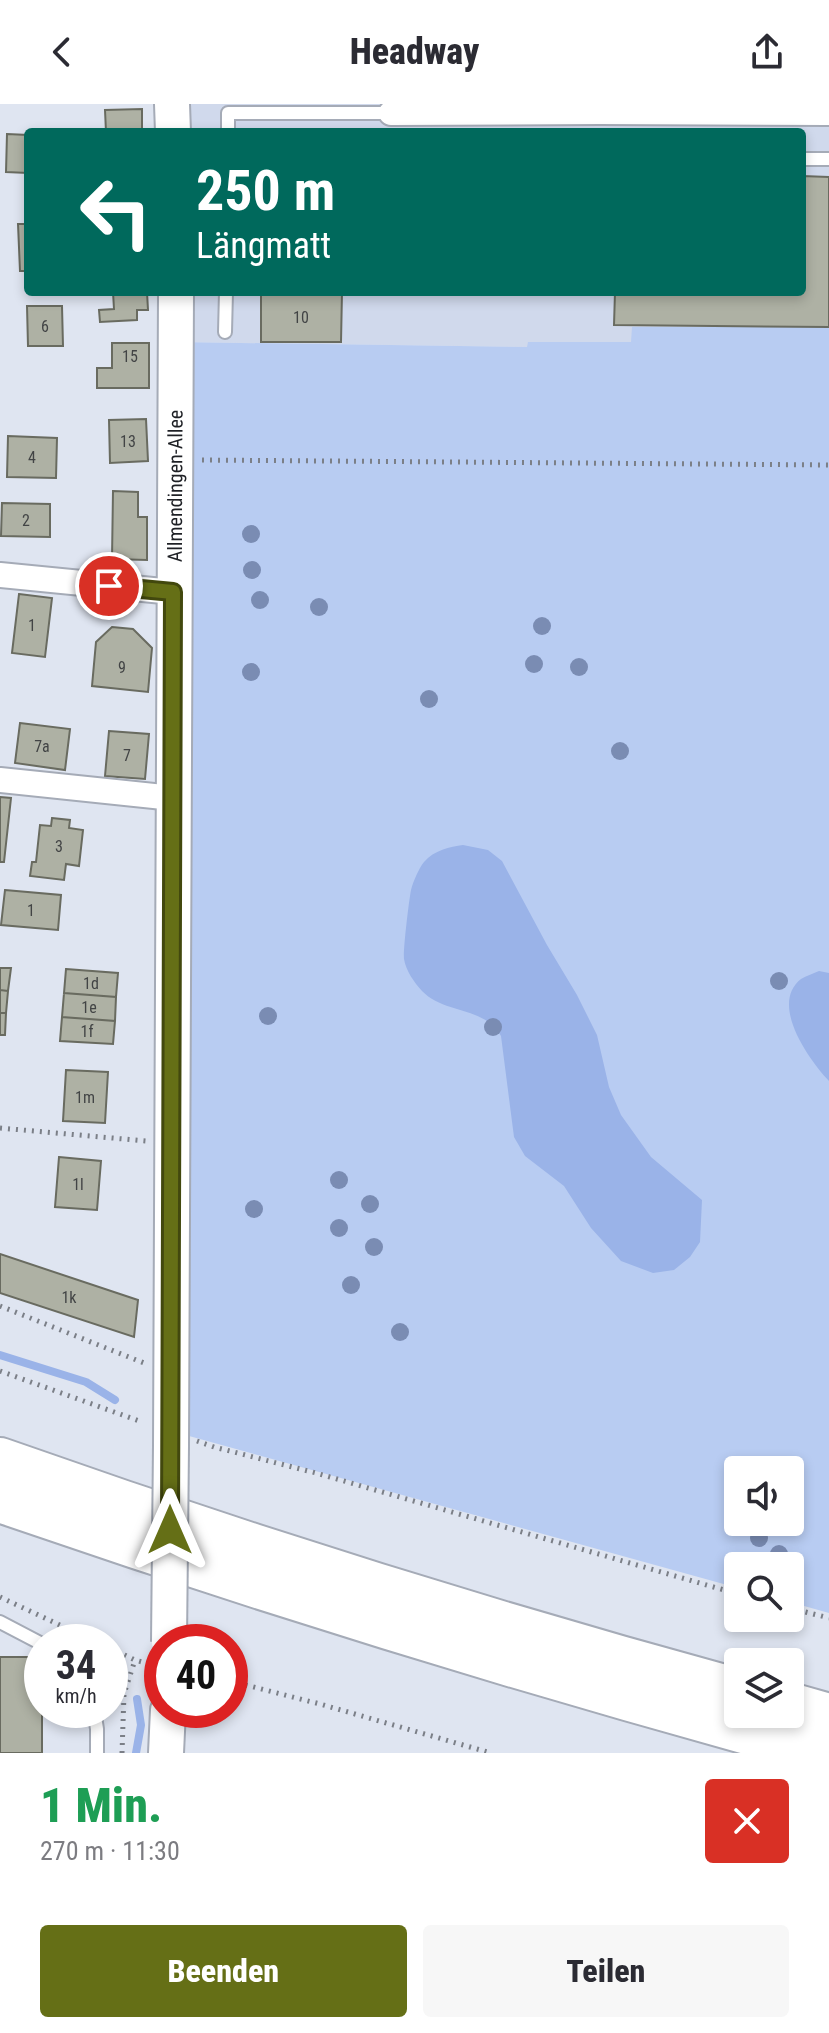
<!DOCTYPE html>
<html lang="de">
<meta charset="utf-8">
<style>
body{margin:0;font-family:"Roboto Condensed",sans-serif;background:#f7f7f7;color:#2b2b33;height:100vh;display:flex;flex-direction:column;font-size:30px;white-space:nowrap}
*{box-sizing:border-box;margin:0}
p{font-size:26px;color:#7c7c81}
.icon{flex:none;width:44px;height:44px;fill:none;stroke:currentColor;stroke-width:2;stroke-linecap:round;stroke-linejoin:round}
.map{position:relative;height:1649px;overflow:hidden}
.sheet{display:flex;flex-direction:column;background:#fff;flex:1}
.sheet>*{flex:none}
.banner{position:absolute;left:24px;top:24px;width:782px;height:168px;border-radius:8px;box-shadow:0 4px 12px #0003;background:#00695c;color:#fff;overflow:hidden}
.fabs{position:absolute;left:724px;top:1352px;display:grid;gap:16px}
.fabs a{display:grid;place-items:center;width:80px;height:80px;border-radius:8px;background:#fff;box-shadow:0 4px 12px #0003;font-size:40px}
.speed{position:absolute;left:24px;top:1520px;display:flex;gap:16px;font-size:40px;font-weight:700;text-align:center}
.speed>*{display:grid;place-content:center;width:104px;height:104px;border-radius:50%;background:#fff;box-shadow:0 4px 12px #0003;line-height:1}
.speed small{font-size:20px;font-weight:400}
.speed .limit{border:12px solid #d22;background:#fff;color:#111}
.pin{position:absolute;display:grid;place-items:center;width:68px;height:68px;color:#fff;margin:-34px;border:4px solid #fff;border-radius:50%;box-shadow:0 2px 8px #0007}
.me{position:absolute;width:88px;margin:-44px;rotate:0deg;stroke-linejoin:round;filter:drop-shadow(0 0 6px #0008)}
.turn{display:flex;align-items:center;gap:28px;height:168px;padding:0 40px;font-size:36px}
.turn .icon{width:104px;height:104px;stroke-width:2.5}
.turn b{display:block;font-size:56px;line-height:68px}
.round{display:grid;place-items:center;flex:none;width:84px;height:84px;border-radius:8px;background:#f7f7f7}
.summary{display:flex;align-items:center;justify-content:space-between;height:136px;padding:0 40px}
h1{font-size:48px;font-weight:800;line-height:60px;color:#1e9e55}
.button{display:flex;gap:16px;margin-top:auto;padding:16px 40px}
.button a{flex:1;height:92px;border-radius:8px;background:#656f16;color:#fff;font-size:32px;font-weight:800;line-height:92px;text-align:center}
.button a+a{background:#f7f7f7;color:#2b2b33}
header{display:flex;justify-content:space-between;align-items:center;height:104px;padding:0 40px;background:#fff;font-size:36px;font-weight:800}
.map>svg:first-child{display:block}
</style>
<header><svg class="icon" aria-label="back" viewBox="0 0 24 24"><path d="M15 5l-7 7 7 7"/></svg>Headway<svg class="icon" aria-label="share" viewBox="0 0 24 24"><path d="M12 15V3M7 8l5-5 5 5M5 13v7h14v-7"/></svg></header>
<div class="map">
<svg width="829" height="1649" viewBox="0 0 829 1649">
<rect width="100%" height="100%" fill="#dfe5f1"/>
<path fill="#d0d9ec" d="M172,0H829V223H632V238H528V243L177,238L176,188H802V28H173Z"/>
<path fill="#b8ccf2" fill-rule="evenodd" d="M632,223H829V1509L790,1498V1462H738V1484L171,1327L177,238L527,243L528,238H631ZM738,1366H790V1418H738Z"/>
<path fill="#9ab3e8" d="M463,741L488,746L502,757L547,841L577,891L597,931L609,983L621,1011L651,1053L702,1096L700,1138L690,1153L674,1166L653,1169L621,1157L591,1124L564,1082L525,1052L514,1033L501,932C486,903 444,910 422,887C414,878 406,867 404,855C403,846 409,796 411,786C413,778 419,764 424,758C434,746 450,743 463,741Z
M819,867L829,869V977C809,956 769,900 801,875C806,872 814,869 819,867Z"/>
<g fill="none" stroke-linecap="round" stroke-linejoin="round">
<path stroke="#9ab3e8" stroke-width="8" d="M0,1251L86,1278L115,1296
M136,1649L141,1621L137,1595"/>
</g>
<path fill="#aeb1a4" stroke="#696b60" stroke-width="2" d="M142,5V28H106L105,6Z
M7,30L28,31V69L6,68Z
M802,72L829,73V223L614,221L615,188H802Z
M18,120H28V167H20Z
M113,188H147L148,206H137V216L100,218L99,206L114,205Z
M261,188H342L341,238H261Z
M27,202H62L63,242H28Z
M112,239H149V284H97V264H112Z
M146,315L148,357L110,359L109,316Z
M8,332L57,334L56,374L7,373Z
M113,387L138,388V413H147V456L112,455Z
M2,399L50,400V433L1,432Z
M19,490L52,494L45,553L12,549Z
M112,523L133,525L152,544L148,588L92,582L96,538Z
M20,619L70,625L65,666L15,659Z
M109,627L149,630L145,675L105,672Z
M0,693L11,694L4,758H0Z
M52,714L70,716L69,724L83,726L79,762L66,760L64,776L30,772L32,758H36L40,721L51,722Z
M5,786L61,791L58,826L1,821Z
M0,864H11L8,887L0,886Z
M66,865L118,869L116,893L64,889Z
M0,886L8,887L6,909H0Z
M64,889L116,893L115,917L62,913Z
M0,909H6L5,931H0Z
M62,913L115,917L113,940L60,937Z
M66,966L108,968L105,1019L63,1017Z
M59,1053L101,1057L97,1106L55,1103Z
M0,1150L138,1196L134,1233L0,1189Z
M0,1553H42V1649H0Z"/>
<g fill="none" stroke-linecap="round" stroke-linejoin="round">
<g stroke="#a5abb7" stroke-width="16">
<path id="lane" d="M228,28V9H391
M802,55H829
M225,228L226,188
M0,1518L42,1540
M94,1606L97,1625V1649"/>
</g>
<g stroke="#a5abb7" stroke-width="28">
<path id="street" d="M391,9L600,8L829,9
M0,471L173,488
M0,676L173,694"/>
</g>
<g stroke="#a5abb7" stroke-width="38">
<g id="secondary">
<path d="M172,0L173,28"/>
<path id="s1" d="M171,1342L176,188"/>
<path d="M166,1649L168,1606"/>
</g>
</g>
<g stroke="#a5abb7" stroke-width="48">
<path id="highway" d="M0,1356C243,1442 489,1519 738,1587
M0,1396C272,1490 546,1574 824,1649
M790,1601L829,1612"/>
</g>
<path stroke="#7b7f87" stroke-width="5" stroke-dasharray="2 6" stroke-linecap="butt" d="M202,356L829,361
M0,1024L146,1037
M0,1202L144,1259
M0,1267L142,1318
M197,1337L214,1343L316,1369L738,1490
M0,1493L96,1538
M790,1504L829,1514
M110,1544L135,1556L149,1560
M230,1577L320,1600L491,1649
M122,1649L124,1590L135,1556"/>
<use href="#lane" stroke="#fff" stroke-width="12"/>
<use href="#street" stroke="#fff" stroke-width="24"/>
<use href="#secondary" stroke="#fff" stroke-width="34"/>
<use href="#highway" stroke="#fff" stroke-width="44"/>
<g stroke="#a5abb7" stroke-width="38" stroke-linecap="butt">
<path id="secondary-bridge" d="M169,1538L171,1342"/>
</g>
<use href="#secondary-bridge" stroke="#fff" stroke-width="34"/>
</g>
<g fill="#7a8cb3">
<circle cx="251" cy="430" r="9"/>
<circle cx="252" cy="466" r="9"/>
<circle cx="260" cy="496" r="9"/>
<circle cx="319" cy="503" r="9"/>
<circle cx="542" cy="522" r="9"/>
<circle cx="534" cy="560" r="9"/>
<circle cx="579" cy="563" r="9"/>
<circle cx="251" cy="568" r="9"/>
<circle cx="429" cy="595" r="9"/>
<circle cx="620" cy="647" r="9"/>
<circle cx="779" cy="877" r="9"/>
<circle cx="268" cy="912" r="9"/>
<circle cx="493" cy="923" r="9"/>
<circle cx="339" cy="1076" r="9"/>
<circle cx="370" cy="1100" r="9"/>
<circle cx="254" cy="1105" r="9"/>
<circle cx="339" cy="1124" r="9"/>
<circle cx="374" cy="1143" r="9"/>
<circle cx="351" cy="1181" r="9"/>
<circle cx="400" cy="1228" r="9"/>
<circle cx="759" cy="1434" r="9"/>
<circle cx="779" cy="1450" r="9"/>
</g>
<g fill="none" stroke-linecap="round" stroke-linejoin="round">
<g stroke="#42480e" stroke-width="20">
<path id="route" d="M109,482L173,488L170,1426"/>
</g>
<use href="#route" stroke="#656f16" stroke-width="14"/>
</g>
<g text-anchor="middle" stroke-width="8" stroke-linejoin="round" paint-order="stroke">
<g font-size="16" fill="#424445">
<text x="301" y="219">10</text>
<text x="45" y="228">6</text>
<text x="130" y="258">15</text>
<text x="128" y="343">13</text>
<text x="32" y="359">4</text>
<text x="26" y="422">2</text>
<text x="32" y="527">1</text>
<text x="122" y="569">9</text>
<text x="42" y="648">7a</text>
<text x="127" y="657">7</text>
<text x="59" y="748">3</text>
<text x="31" y="812">1</text>
<text x="91" y="885">1d</text>
<text x="89" y="909">1e</text>
<text x="87" y="933">1f</text>
<text x="85" y="999">1m</text>
<text x="78" y="1086">1l</text>
<text x="69" y="1199">1k</text>
</g>
<g font-size="20" fill="#1e2025" stroke="#dfe5f1">
<text dy="7" stroke="none"><textPath href="#s1" startOffset="960">Allmendingen-Allee</textPath></text>
</g>
</g>
</svg>
<div class="fabs">
<a><svg class="icon" aria-label="sound" viewBox="0 0 24 24"><path d="M4 9h4l5-4v14l-5-4H4zM17 9q2 3 0 6"/></svg></a>
<a><svg class="icon" aria-label="search" viewBox="0 0 24 24"><circle cx="10" cy="10" r="6"/><path d="M15 15l6 6"/></svg></a>
<a><svg class="icon" aria-label="layers" viewBox="0 0 24 24"><path d="M12 4l9 5-9 5-9-5zM3 14l9 5 9-5"/></svg></a>
</div>
<div class="speed"><div>34<small>km/h</small></div><div class="limit">40</div></div>
<div class="pin" style="left:109px;top:482px;background:#d93025"><svg class="icon" aria-label="arrive" viewBox="0 0 24 24"><path d="M6 21V4h12l-3 4 3 4H6"/></svg></div>
<svg class="me" style="left:170px;top:1426px" viewBox="-20 -20 40 40"><path d="M0-17L14 15 0 8-14 15z" fill="#656f16" stroke="#fff" stroke-width="4"/></svg>
<div class="banner">
<div class="turn"><svg class="icon" aria-label="left" viewBox="0 0 24 24"><path d="M17 20v-9H6M10 6l-5 5 5 5"/></svg><div><b>250 m</b>Längmatt</div></div>
</div>
</div>
<section class="sheet">
<div class="summary"><div><h1>1 Min.</h1><p>270 m · 11:30</p></div><a class="round" style="background:#d93025;color:#fff"><svg class="icon" aria-label="close" viewBox="0 0 24 24"><path d="M6 6l12 12M18 6L6 18"/></svg></a></div>
<div class="button"><a>Beenden</a><a>Teilen</a></div>
</section>
